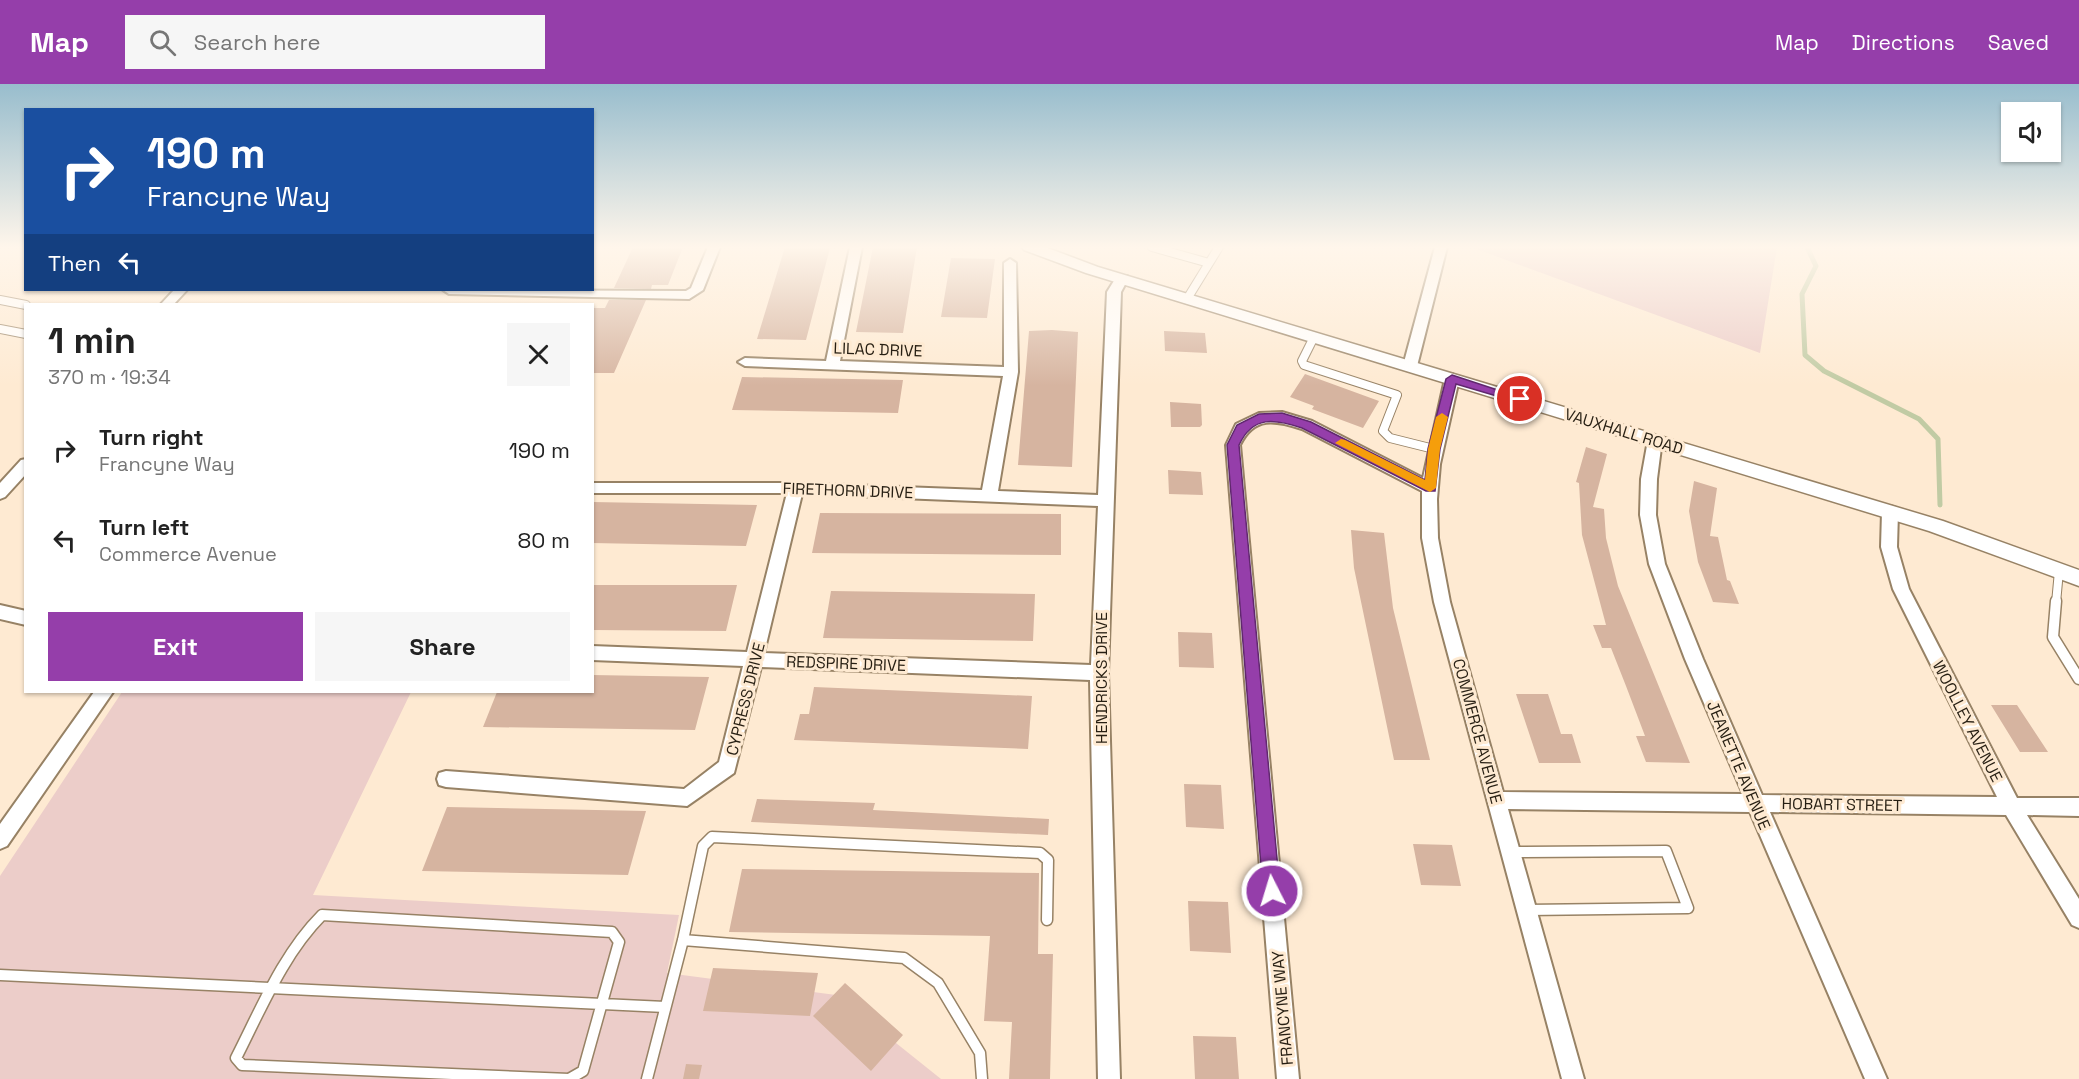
<!DOCTYPE html>
<meta charset="utf-8">
<style>
body{margin:0;font-family:"Space Grotesk",sans-serif;background:#f6f6f6;color:#222;height:100vh;display:flex;flex-direction:column;font-size:22px;white-space:nowrap}
*{box-sizing:border-box;margin:0}
p{font-size:20px;color:#767676}
.icon{flex:none;width:33px;height:33px;fill:none;stroke:currentColor;stroke-width:2;stroke-linecap:round;stroke-linejoin:round}
.map{position:relative;flex:1;overflow:hidden}
.details{position:absolute;left:24px;top:219px;width:570px;height:390px;display:flex;flex-direction:column;background:#fff;border-radius:0px;box-shadow:0 2px 4px #0004}
.details>*{flex:none}
.hud{position:absolute;left:24px;top:24px;width:570px;height:183px;border-radius:0px;box-shadow:0 2px 4px #0004;background:#1a4fa0;color:#fff;overflow:hidden}
.tools{position:absolute;left:2001px;top:18px;display:grid;gap:12px}
.tools a{display:grid;place-items:center;width:60px;height:60px;border-radius:0px;background:#fff;box-shadow:0 2px 4px #0004;font-size:30px}
.pin{position:absolute;display:grid;place-items:center;width:51px;height:51px;color:#fff;margin:-26px;border:3px solid #fff;border-radius:50%;box-shadow:0 2px 6px #0007}
.me{position:absolute;width:66px;margin:-33px;rotate:355deg;stroke-linejoin:round;filter:drop-shadow(0 0 4px #0008)}
.turn{display:flex;align-items:center;gap:21px;height:126px;padding:0 24px;font-size:27px}
.turn .icon{width:78px;height:78px;stroke-width:2.5}
.turn b{display:block;font-size:42px;line-height:51px}
.then{display:flex;align-items:center;height:57px;padding:0 24px;background:#0003;gap:12px;font-size:22px}
.round{display:grid;place-items:center;flex:none;width:63px;height:63px;border-radius:0px;background:#f6f6f6}
.headline{display:flex;align-items:center;justify-content:space-between;height:102px;padding:0 24px}
h1{font-size:36px;font-weight:600;line-height:45px}
.action{display:flex;gap:12px;margin-top:auto;padding:12px 24px}
.action a{flex:1;height:69px;border-radius:0px;background:#953eaa;color:#fff;font-size:24px;font-weight:600;line-height:69px;text-align:center}
.action a+a{background:#f6f6f6;color:#222}
ul{padding:0;list-style:none}
li{display:flex;align-items:center;gap:18px;height:90px;padding:0 24px}
li div{flex:1}
li b{display:block;font-size:22px}
li em{font-style:normal}
header{display:flex;align-items:center;gap:36px;box-sizing:border-box;height:84px;padding:0 30px;background:#953eaa;color:#fff}
header strong{font-size:28px}
nav{display:flex;gap:33px;margin-inline-start:auto;font-size:21px}
.search{width:420px;height:54px;background:#f6f6f6;display:flex;align-items:center;gap:15px;box-sizing:border-box;padding:0 21px;border-radius:0px;color:#767676;font-size:22px}
.map>svg:first-child{display:block}
</style>
<header>
<strong>Map</strong>
<div class="search"><svg class="icon" aria-label="search" viewBox="0 0 24 24"><circle cx="10" cy="10" r="6"/><path d="M15 15l6 6"/></svg>Search here</div>
<nav><a>Map</a><a>Directions</a><a>Saved</a></nav>
</header>
<div class="map">
<svg width="2079" height="995" viewBox="0 0 2079 995">
<rect width="100%" height="100%" fill="#feead2"/>
<path fill="#eccdc9" d="M1471,163H1777L1760,269Z
M122,608H411L313,811L679,831L667,889L836,911L941,995H0V792Z"/>
<g fill="none" stroke-linecap="round" stroke-linejoin="round">
<path stroke="#c1cba4" stroke-width="5" d="M1807,163L1816,182L1802,210L1805,271L1824,287L1919,335L1938,355L1940,421"/>
</g>
<path fill="#d6b4a0" d="M633,163H683L668,201H652L651,205L614,204Z
M785,163L830,164L806,256L757,255Z
M873,163H917L903,249L856,248Z
M951,174L995,175L987,234L941,233Z
M609,216H646L614,289H592V224H605Z
M1052,246L1078,248L1072,383L1018,381L1029,247Z
M1164,247L1205,249L1207,269L1165,267Z
M1305,290L1379,317L1363,344L1312,325L1314,322L1290,313Z
M742,293L903,296L898,329L732,326Z
M1170,318L1201,320L1202,341L1200,343H1171Z
M1586,363L1607,370L1593,423L1604,425L1606,454L1618,502L1690,679L1646,678L1636,652H1645L1626,602L1611,564H1602L1593,541H1606L1582,451L1579,399L1576,398Z
M1168,386L1201,388L1203,411L1169,410Z
M1694,397L1717,404L1710,452L1718,453L1727,496L1730,497L1739,520L1713,518L1698,478L1689,427Z
M592,418L757,421L746,462L592,459Z
M820,429L1061,430V471L812,469Z
M1351,446L1384,449L1393,524L1430,676H1394L1354,484Z
M592,501H737L726,547L592,546Z
M831,507L1035,510L1033,557L823,554Z
M1178,548L1212,549L1214,584L1179,583Z
M592,591L709,593L695,646L483,643L497,608H592Z
M814,603L1032,612L1028,665L794,656L800,630H809Z
M1516,610H1548L1561,650H1572L1581,679H1539Z
M1991,621H2017L2048,668H2020Z
M1184,700L1221,701L1224,745L1186,743Z
M757,715L875,719L873,726L1049,735L1048,751L751,738Z
M447,723L646,727L628,791L422,787Z
M1413,760L1452,761L1461,802L1421,801Z
M742,785L1039,789L1038,870H1053L1050,995H1009L1012,938L984,937L990,852L729,848Z
M1188,817L1228,818L1231,869L1190,867Z
M713,884L818,889L810,932L703,927Z
M845,899L903,951L871,987L813,932Z
M1193,952L1236,953L1239,995H1195Z
M686,980L702,981L699,995H683Z"/>
<g fill="none" stroke-linecap="round" stroke-linejoin="round">
<g stroke="#978265" stroke-width="10">
<path id="service-far1" d="M1152,163L1209,179
M1187,215L1219,163
M0,216L26,221
M0,245L26,250
M1314,253L1302,277L1304,281L1397,311L1383,347L1390,354L1434,365
M2056,519L2059,487"/>
</g>
<g stroke="#978265" stroke-width="13">
<path id="service" d="M2056,517L2053,553L2079,595
M1510,768L1666,767L1688,824L1527,826
M322,831L612,848L619,858L583,987L569,995L242,981L236,974C261,925 283,870 322,831Z
M683,856L904,874L938,899L980,969L982,995
M0,891L665,923
M647,995L683,856L703,762L712,753L1040,769L1048,776L1047,836"/>
</g>
<g stroke="#978265" stroke-width="4">
<path id="minor" d="M708,163H720L703,206L689,215L449,210L443,206L686,207L691,204Z
M850,163H862L840,277L1004,283V179L1010,175L1016,179L1018,288L998,407L1098,411L1107,208L1117,192H1127L1128,195L1121,208L1108,589L1120,995H1098L1090,596L761,583L734,689L687,722L446,703L439,701L437,695L439,689L446,687L684,705L719,678L743,582L592,576V562L747,568L787,409H592V399H796L982,406L1003,292L745,282L738,278L745,274L826,277ZM802,410L1098,422L1091,581L764,569Z
M1435,163H1447L1417,282L1410,286L1403,282Z
M174,206H187L174,220H161Z
M1452,290L1459,295L1440,380L1437,415L1438,454L1450,518L1503,708L1743,710L1685,575L1649,480L1640,431L1641,395L1648,356L1655,351L1662,356L1657,395L1656,431L1665,480L1703,575L1762,711L1997,713L1893,505L1881,463L1882,428L1890,422L1896,424L1898,428L1897,463L1909,505L2017,714H2079V732L2027,731L2079,815V844L2072,841L2006,731L1770,728L1887,995H1865L1750,728L1508,725L1584,995H1562L1434,518L1422,454V407L1302,345C1275,336 1254,332 1240,361L1299,995H1277L1226,361L1236,340L1259,329L1282,328L1312,337L1423,394L1445,295Z
M26,375V390L5,413L0,415V399L21,376Z
M0,521L26,527V541L0,535Z
M94,608H113L7,762L0,765V740Z"/>
</g>
<g stroke="#978265" stroke-width="3">
<path id="tertiary" d="M1022,163H1045L1098,183L1943,437L2079,486V502L1929,447L1086,189L1024,166Z"/>
</g>
<use href="#service-far1" stroke="#fff" stroke-width="8"/>
<use href="#service" stroke="#fff" stroke-width="10"/>
<use href="#minor" fill="#fff" fill-rule="evenodd"/>
<use href="#tertiary" fill="#fff" fill-rule="evenodd"/>
</g>
<linearGradient id="sky" x2="0" y2="1"><stop stop-color="#98bdcd"/><stop offset="0.54" stop-color="#fff6eb"/><stop offset="1" stop-color="#fff6eb" stop-opacity="0"/></linearGradient>
<rect width="2079" height="302" fill="url(#sky)"/>
<path fill="#953eaa" stroke="#61286e" stroke-width="1.5" d="M1452,291L1525,315L1520,319L1456,300L1440,365L1435,407H1426L1302,344C1275,335 1253,331 1239,361L1280,807L1278,813L1272,815L1266,813L1263,807L1227,361L1237,341L1259,330L1282,329L1311,338L1425,396L1428,365L1446,295Z"/>
<path fill="#f59e0b" d="M1442,329L1448,333L1440,365L1436,404L1430,408L1335,359L1341,355L1345,356L1425,396L1428,365L1436,333Z"/>
<g text-anchor="middle" stroke-width="6" stroke-linejoin="round" paint-order="stroke">
<g font-size="16" fill="#271f13" stroke="#feead2">
<text transform="translate(878 265) rotate(2)" y="6">LILAC DRIVE</text>
<text transform="translate(1624 347) rotate(17)" y="6">VAUXHALL ROAD</text>
<text transform="translate(848 406) rotate(2)" y="6">FIRETHORN DRIVE</text>
<text transform="translate(846 579) rotate(2)" y="6">REDSPIRE DRIVE</text>
<text transform="translate(1101 594) rotate(-90)" y="6">HENDRICKS DRIVE</text>
<text transform="translate(745 615) rotate(-76)" y="6">CYPRESS DRIVE</text>
<text transform="translate(1968 637) rotate(63)" y="6">WOOLLEY AVENUE</text>
<text transform="translate(1478 647) rotate(75)" y="6">COMMERCE AVENUE</text>
<text transform="translate(1739 681) rotate(67)" y="6">JEANETTE AVENUE</text>
<text transform="translate(1842 720) rotate(1)" y="6">HOBART STREET</text>
<text transform="translate(1282 924) rotate(-95)" y="6">FRANCYNE WAY</text>
</g>
</g>
</svg>
<div class="tools">
<a><svg class="icon" aria-label="sound" viewBox="0 0 24 24"><path d="M4 9h4l5-4v14l-5-4H4zM17 9q2 3 0 6"/></svg></a>
</div>
<div class="pin" style="left:1520px;top:315px;background:#d93025"><svg class="icon" aria-label="arrive" viewBox="0 0 24 24"><path d="M6 21V4h12l-3 4 3 4H6"/></svg></div>
<svg class="me" style="left:1272px;top:807px" viewBox="-20 -20 40 40"><circle r="17" fill="#953eaa" stroke="#fff" stroke-width="3"/><path d="M0-11L8 9 0 5-8 9z" fill="#fff"/></svg>
<div class="hud">
<div class="turn"><svg class="icon" aria-label="right" viewBox="0 0 24 24"><path d="M7 20v-9h11M14 6l5 5-5 5"/></svg><div><b>190 m</b>Francyne Way</div></div>
<div class="then">Then<svg class="icon" aria-label="left" viewBox="0 0 24 24"><path d="M17 20v-9H6M10 6l-5 5 5 5"/></svg></div>
</div>
<section class="details">
<div class="headline"><div><h1>1 min</h1><p>370 m · 19:34</p></div><a class="round"><svg class="icon" aria-label="close" viewBox="0 0 24 24"><path d="M6 6l12 12M18 6L6 18"/></svg></a></div>
<ul>
<li><svg class="icon" aria-label="right" viewBox="0 0 24 24"><path d="M7 20v-9h11M14 6l5 5-5 5"/></svg><div><b>Turn right</b><p>Francyne Way</p></div><em>190 m</em></li>
<li><svg class="icon" aria-label="left" viewBox="0 0 24 24"><path d="M17 20v-9H6M10 6l-5 5 5 5"/></svg><div><b>Turn left</b><p>Commerce Avenue</p></div><em>80 m</em></li>
</ul>
<div class="action"><a>Exit</a><a>Share</a></div>
</section>
</div>
